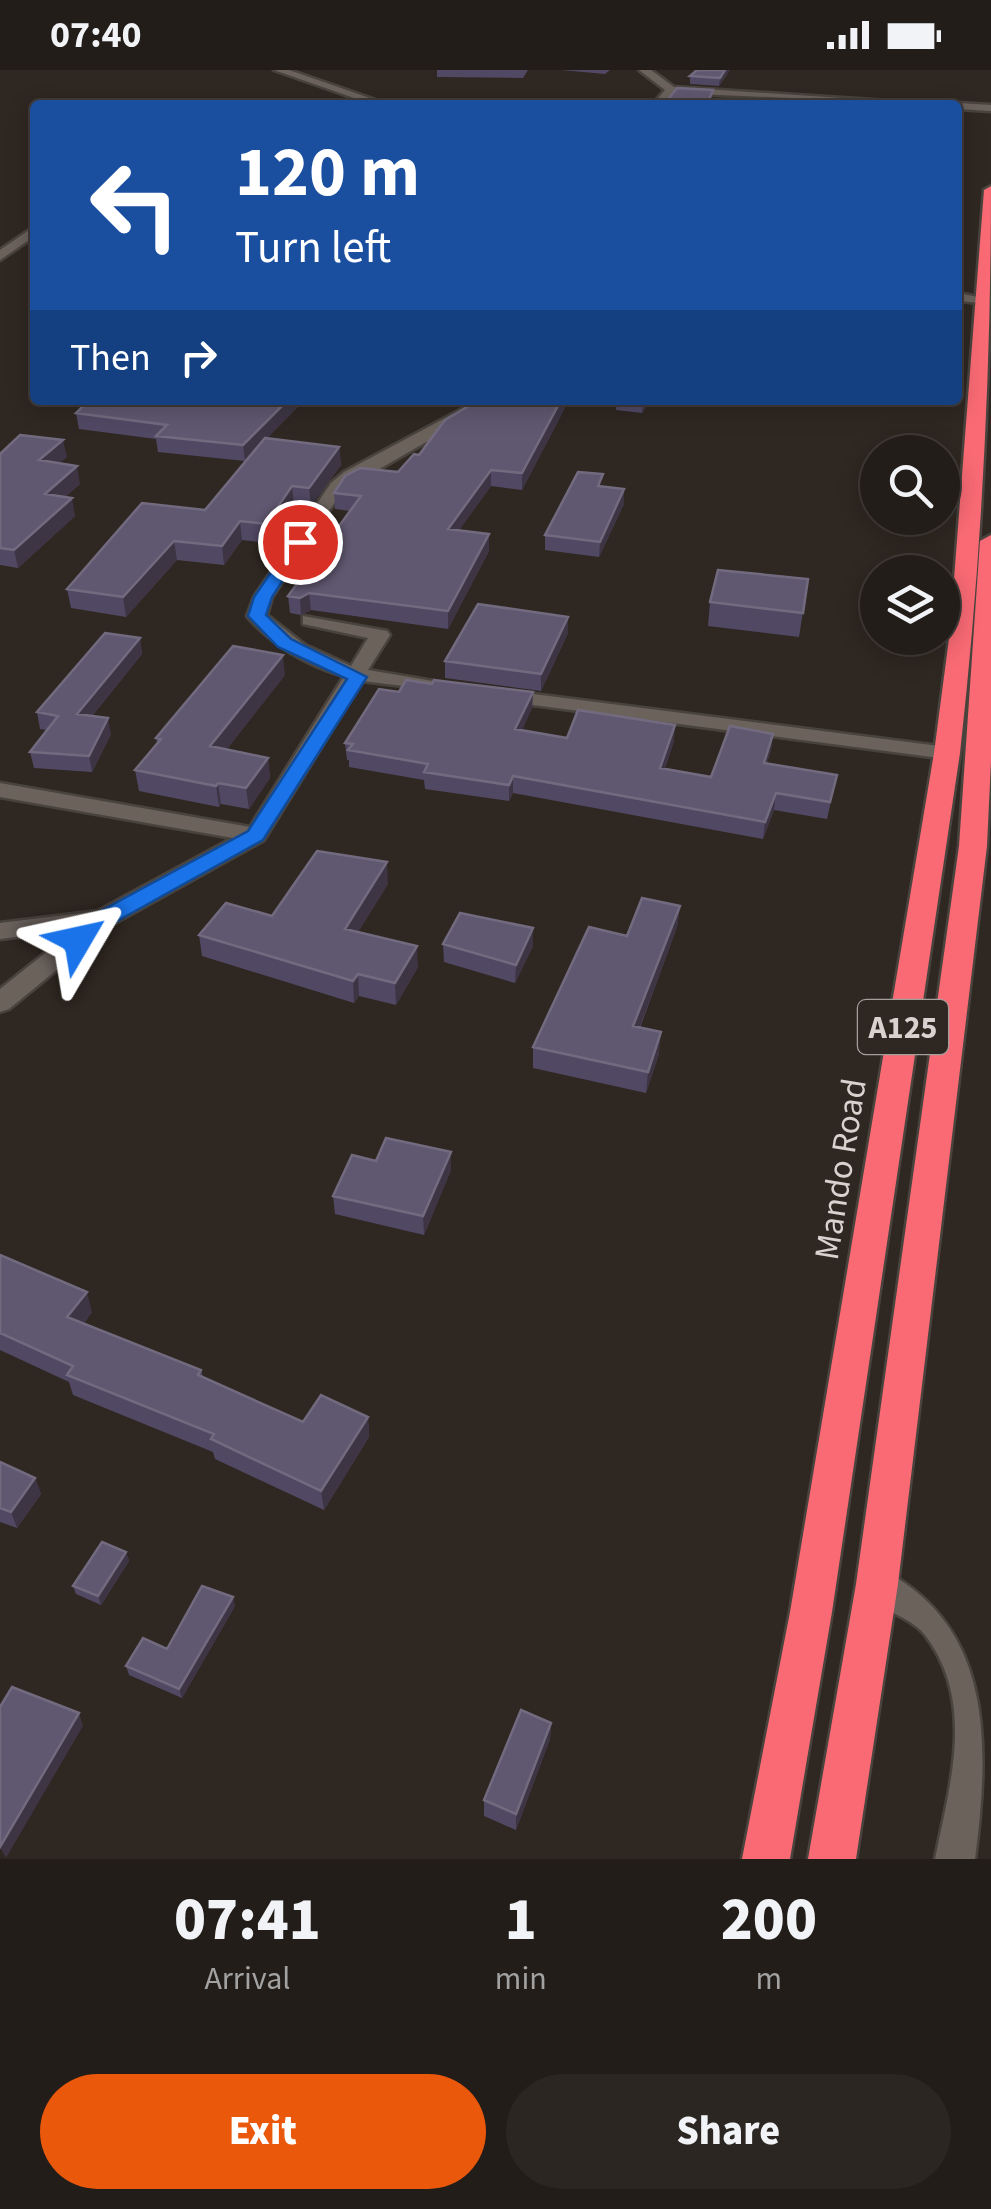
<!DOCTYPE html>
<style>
body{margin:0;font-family:"Source Sans 3",sans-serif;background:#2b2622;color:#f1f3f6;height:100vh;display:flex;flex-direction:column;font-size:38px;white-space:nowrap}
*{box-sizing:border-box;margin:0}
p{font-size:32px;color:#a3a2a2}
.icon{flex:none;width:55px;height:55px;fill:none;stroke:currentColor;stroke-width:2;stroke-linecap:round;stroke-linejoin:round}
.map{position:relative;height:1789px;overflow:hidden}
.details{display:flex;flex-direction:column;background:#231d19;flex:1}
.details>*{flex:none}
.top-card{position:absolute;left:30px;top:30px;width:932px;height:305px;border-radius:10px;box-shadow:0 5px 25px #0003,0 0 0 2px #403b38;background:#1a4fa0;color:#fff;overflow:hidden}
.fabs{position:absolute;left:860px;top:365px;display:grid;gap:20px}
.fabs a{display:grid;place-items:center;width:100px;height:100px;border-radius:50%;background:#231d19;box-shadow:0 5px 25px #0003,0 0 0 2px #403b38;font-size:50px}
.pin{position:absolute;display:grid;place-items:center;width:85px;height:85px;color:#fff;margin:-42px;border:5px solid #fff;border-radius:50%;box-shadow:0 2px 10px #0007}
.me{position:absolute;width:110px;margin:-55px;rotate:54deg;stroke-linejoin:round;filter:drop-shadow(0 0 8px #0008)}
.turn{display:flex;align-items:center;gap:35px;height:210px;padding:0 40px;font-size:45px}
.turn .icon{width:130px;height:130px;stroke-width:2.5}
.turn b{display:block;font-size:70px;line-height:85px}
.then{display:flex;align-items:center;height:95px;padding:0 40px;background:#0003;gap:20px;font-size:38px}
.eta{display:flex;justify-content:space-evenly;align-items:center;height:170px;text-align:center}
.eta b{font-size:60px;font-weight:800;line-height:70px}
.action{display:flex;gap:20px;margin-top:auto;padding:20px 40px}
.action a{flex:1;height:115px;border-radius:60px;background:#ea580c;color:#fff;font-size:40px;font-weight:800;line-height:115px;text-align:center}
.action a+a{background:#2b2622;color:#f1f3f6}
.status{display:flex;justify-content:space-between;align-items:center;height:70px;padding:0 50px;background:#231d19;direction:ltr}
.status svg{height:28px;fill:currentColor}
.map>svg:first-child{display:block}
</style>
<div class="status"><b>07:40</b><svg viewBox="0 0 49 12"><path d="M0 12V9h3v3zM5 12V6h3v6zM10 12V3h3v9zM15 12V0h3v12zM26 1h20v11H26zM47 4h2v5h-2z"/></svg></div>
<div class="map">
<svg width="991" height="1789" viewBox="0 0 991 1789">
<rect width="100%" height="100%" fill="#2f2721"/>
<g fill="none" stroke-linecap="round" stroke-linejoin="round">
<g stroke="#49433e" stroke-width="5">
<path id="street" d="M274,0H289L390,35H374Z
M639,0H651L674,17L949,35L674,23L663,35H652L665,20Z
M958,33L991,35V41L958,39L953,35Z
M35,156V166L0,190V180Z
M958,223L988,229L981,233L958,231Z
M479,330H499L343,420L272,527L267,545L305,575L351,596L368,568L303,554V546L387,561L390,565L368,600L445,613V621L362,611L264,770L113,854L9,939L0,942V919L74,860L0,869V853L98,841L233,768L0,727V713L250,757L344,606C308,596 272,575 247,546L254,527L331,413L344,402Z
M502,620L947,677L958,683L947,689L495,630L492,626Z
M877,1497C991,1552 991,1667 975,1789H935C950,1714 976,1632 925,1565C908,1543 871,1541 859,1514L865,1502Z"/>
</g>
<g stroke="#49433e" stroke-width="5">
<path id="highway" d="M991,116C991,305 981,495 960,683L832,1542L790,1789H742L790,1542L934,683L950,561L984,120Z
M991,465V691L987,776L898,1514L856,1789H808L856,1514L959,776L980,471Z"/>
</g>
<use href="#street" fill="#6b625c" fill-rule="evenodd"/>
<use href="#highway" fill="#f96a74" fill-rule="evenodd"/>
</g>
<path fill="#514964" d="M437,0H528L523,8L437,7Z
M561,0H610L605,4Z
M730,0L719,16L690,14V6Z
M569,330L522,420L491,416L459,460L489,481L448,559L311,540L301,545L290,543L288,526L350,441L335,439L334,423L398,402L419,385Z
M614,330H651L642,343L616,340L617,332Z
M76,343L339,377L341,395L311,436L294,434L268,473L242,470L224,495L177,490L126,547L71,538L67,519L205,440L245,391L158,382L156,369L79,359Z
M0,384L67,387L59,393L80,414L65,427L75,446L18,498L0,495Z
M602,416L624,434L599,487L545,480V465Z
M808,509L799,567L708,556L710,532Z
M568,563L541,621L445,608V591Z
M140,568L142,584L92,646L111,664L92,702L34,698L30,682L47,660L40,659L37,642Z
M285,605L227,679L268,688L270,708L249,739L221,734L219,737L139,721L135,700L157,674L156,668Z
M432,614L533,622L532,638L522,660L567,668L674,671L665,698L711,707L773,664L771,680L767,693L837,705L827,749L774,740L763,769L513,723L509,731L425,719L424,710L349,697V690H347L345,673L399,622Z
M388,814L358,862L418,897L396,935L359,926L354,933L202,886L199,865L272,846Z
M680,836L677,857L640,958L659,984L646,1023L533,998V977L627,866Z
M443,874L533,876L515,913L444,892Z
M376,1091L451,1100L424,1165L335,1144L333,1126Z
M0,1185L92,1242L84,1253L201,1300L203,1307L303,1352L368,1347L369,1367L324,1440L215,1389L213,1382L73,1325L69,1312L0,1280Z
M0,1392L35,1408L41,1424L17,1458L0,1452Z
M126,1482L129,1491L101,1535L76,1524L73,1516Z
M235,1536L182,1628L129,1605L126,1596L167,1579Z
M551,1653L550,1669L516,1760L484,1746V1730Z"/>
<path fill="#3d3544" d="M725,0H730L719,16L720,8Z
M288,330H305L245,391L243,375Z
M561,330H569L522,420V403Z
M643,330H651L642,343Z
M63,370L67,387L42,407L39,390Z
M339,377L341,395L311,436L309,418Z
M77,396L80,414L48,441L45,424Z
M491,400V416L448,476V459Z
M292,416L294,434L268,473L266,454Z
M624,419V434L599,487L600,472Z
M72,428L75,446L18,498L14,480Z
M240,451L242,470L224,495L222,476Z
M489,464V481L448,559V541Z
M174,471L177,490L126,547L123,527Z
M309,523L311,540L301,545L300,528Z
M568,547V563L541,621V604Z
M140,568L142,584L80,660L77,644Z
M283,585L285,605L213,697L210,676Z
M533,622L532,638L515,676V659Z
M108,648L111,664L92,702L89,686Z
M675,655L674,671L659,714L660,698Z
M773,664L771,680L762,709L764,693Z
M268,688L270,708L249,739L246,718Z
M513,706V723L509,731V715Z
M218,713L221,734L219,737L216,716Z
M776,723L774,740L763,769L765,752Z
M387,792L388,814L347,880L345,859Z
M680,836L677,857L632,978L633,956Z
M533,858V876L515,913L516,895Z
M417,876L418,897L396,935L395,913Z
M358,904L359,926L354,933L353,911Z
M661,962L659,984L646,1023L648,1002Z
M451,1082V1100L424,1165L423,1146Z
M87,1222L92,1242L72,1267L67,1247Z
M368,1347L369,1367L324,1440L321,1421Z
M35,1408L41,1424L17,1458L11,1442Z
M126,1482L129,1491L101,1535L98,1526Z
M233,1527L235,1536L182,1628L179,1619Z
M79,1643L83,1656L6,1788L0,1777Z
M551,1653L550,1669L516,1760V1744Z"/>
<path fill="#605870" stroke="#726b7f" stroke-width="2.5" d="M697,0H725L720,8L690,6Z
M677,18L713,20L707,35H664Z
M776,33L807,35H775Z
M89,330H288L243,375L156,366L167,355L76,343Z
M479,330H561L522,403L491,400L448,459L489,464L448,541L309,523L300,528L288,526L361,426L334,423L345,406L360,398L398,402L414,384L419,385L445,350Z
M20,365L63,370L39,390L77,396L45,424L72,428L14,480L0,478V384Z
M265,368L339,377L309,418L292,416L266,454L240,451L222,476L174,471L123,527L67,519L142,433L205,440Z
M578,402L603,404L598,416L624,419L600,472L545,465Z
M718,500L808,509L803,543L710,532Z
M478,534L568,547L541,604L445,591Z
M105,563L140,568L77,644L108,648L89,686L30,682L58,646L37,642Z
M233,576L283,585L210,676L268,688L246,718L218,713L216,716L135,700L161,669L156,668Z
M406,610L432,614L434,610L533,622L515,659L567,668L578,640L675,655L660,698L711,707L730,656L773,664L764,693L837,705L830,732L776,723L765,752L513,706L509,715L424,702L428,694L348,680L353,674L345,673L379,619L399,622Z
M317,781L387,792L345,859L417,876L395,913L358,904L353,911L199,865L226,833L272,846Z
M642,828L680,836L633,956L661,962L648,1002L533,977L589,857L627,866Z
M460,843L533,858L516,895L443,874Z
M386,1068L451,1082L423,1146L333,1126L352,1085L376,1091Z
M0,1185L87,1222L67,1247L201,1300L198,1305L303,1352L321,1325L368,1347L321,1421L211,1369L214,1364L67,1305L73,1296L0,1263Z
M0,1392L35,1408L11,1442L0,1438Z
M102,1472L126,1482L98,1526L73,1516Z
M202,1516L233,1527L179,1619L126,1596L143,1568L167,1579Z
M12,1617L79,1643L0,1777V1637Z
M521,1640L551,1653L516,1744L484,1730Z"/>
<path fill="#1a73e8" stroke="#114b97" stroke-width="2.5" d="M300,467L308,472L272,527L266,545L291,569L367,607L263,770L112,854L86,875H70L67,870L97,843L248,761L347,609L278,577L248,546L254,527L294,469Z"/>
<g text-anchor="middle" stroke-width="10" stroke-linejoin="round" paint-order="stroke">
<rect fill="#2f2721" stroke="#a59f9c" stroke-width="2.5" x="858" y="930" width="90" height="54" rx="8"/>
<g font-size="32" font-weight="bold" fill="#d8d3d0">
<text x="903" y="968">A125</text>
</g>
<g font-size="35" fill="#d8d3d0" stroke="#2f2721">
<text transform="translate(840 1099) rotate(-81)" y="12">Mando Road</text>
</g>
</g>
</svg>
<div class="fabs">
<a><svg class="icon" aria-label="search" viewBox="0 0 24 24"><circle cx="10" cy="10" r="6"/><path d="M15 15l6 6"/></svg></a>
<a><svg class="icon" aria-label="layers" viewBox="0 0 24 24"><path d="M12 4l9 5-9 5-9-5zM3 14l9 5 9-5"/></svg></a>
</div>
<div class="pin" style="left:300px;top:472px;background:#d93025"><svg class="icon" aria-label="arrive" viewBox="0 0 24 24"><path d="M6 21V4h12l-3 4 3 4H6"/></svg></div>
<svg class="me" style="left:78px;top:870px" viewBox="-20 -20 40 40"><path d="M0-17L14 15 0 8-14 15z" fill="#1a73e8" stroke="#fff" stroke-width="4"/></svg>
<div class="top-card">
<div class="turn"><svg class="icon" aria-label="left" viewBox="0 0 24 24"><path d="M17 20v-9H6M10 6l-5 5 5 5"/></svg><div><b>120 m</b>Turn left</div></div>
<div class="then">Then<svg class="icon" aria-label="right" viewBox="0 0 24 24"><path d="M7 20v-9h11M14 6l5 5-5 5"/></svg></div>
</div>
</div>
<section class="details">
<div class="eta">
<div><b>07:41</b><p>Arrival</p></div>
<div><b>1</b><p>min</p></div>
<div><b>200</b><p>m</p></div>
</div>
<div class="action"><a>Exit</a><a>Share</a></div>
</section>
